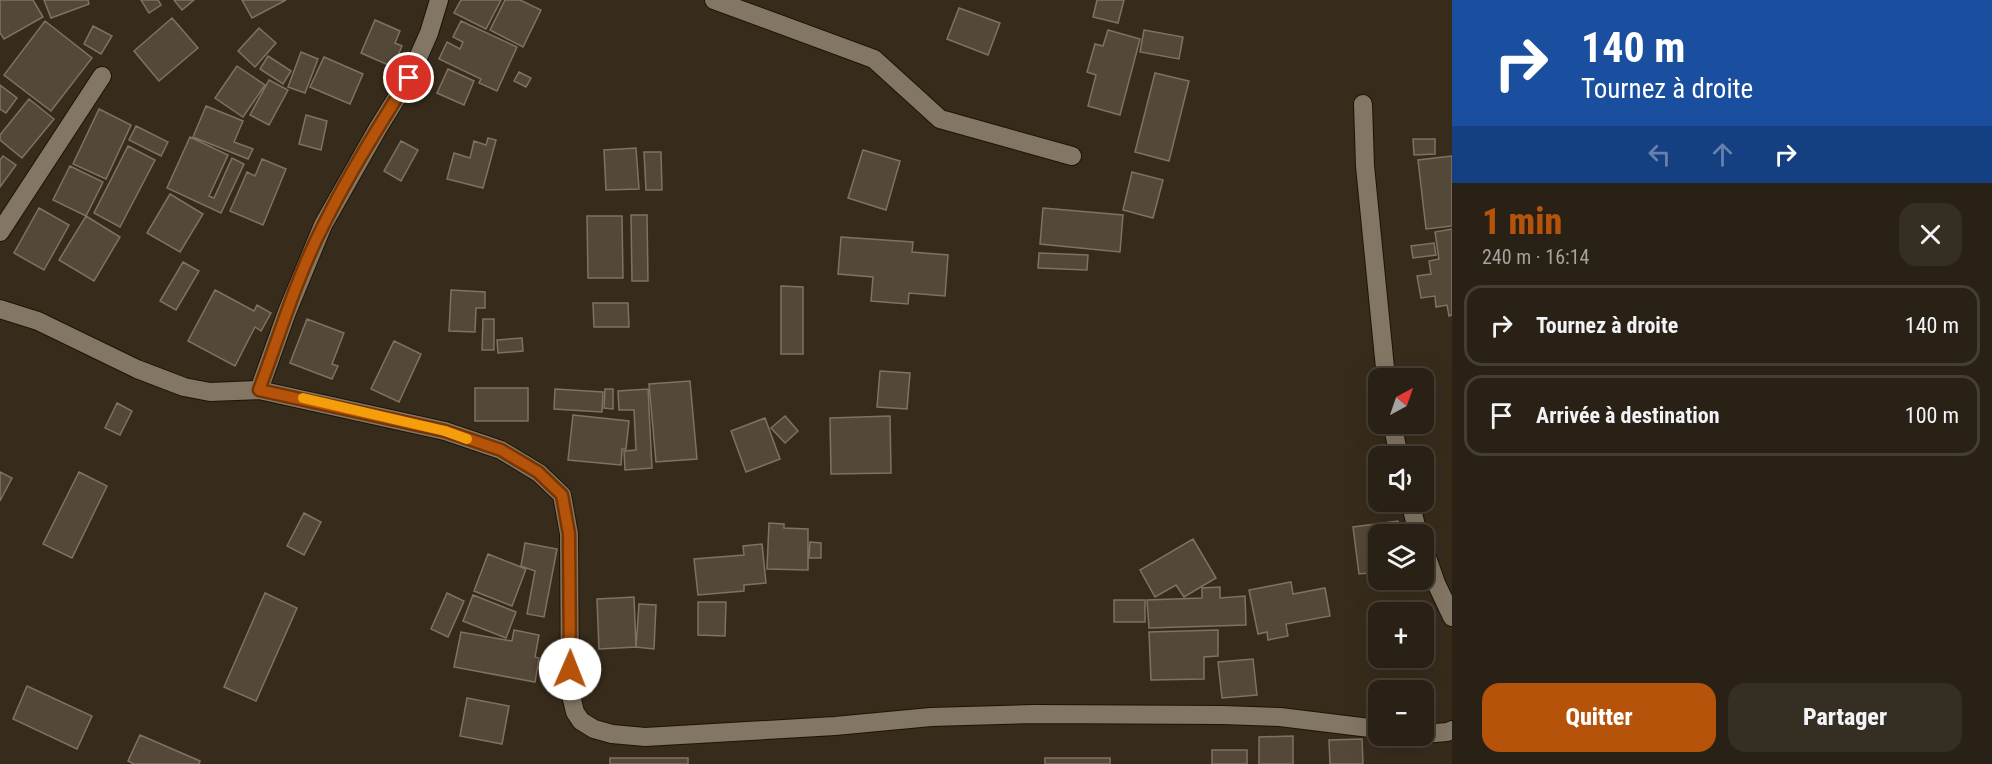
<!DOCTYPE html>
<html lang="fr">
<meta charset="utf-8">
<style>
body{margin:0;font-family:"Roboto Condensed",sans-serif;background:#352e22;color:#f1f3f6;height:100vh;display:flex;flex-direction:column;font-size:22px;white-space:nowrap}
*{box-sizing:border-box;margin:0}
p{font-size:20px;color:#a5a3a0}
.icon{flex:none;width:33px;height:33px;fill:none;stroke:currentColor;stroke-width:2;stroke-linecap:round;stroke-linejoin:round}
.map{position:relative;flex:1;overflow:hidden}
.panel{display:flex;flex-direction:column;background:#292115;width:540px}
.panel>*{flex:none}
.hud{background:#1a4fa0;color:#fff;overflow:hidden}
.needle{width:39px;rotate:40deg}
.buttons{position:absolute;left:1368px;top:368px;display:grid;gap:12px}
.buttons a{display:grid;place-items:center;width:66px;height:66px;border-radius:12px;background:#292115;box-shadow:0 6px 24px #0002,0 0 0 2px #453e34;font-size:30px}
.pin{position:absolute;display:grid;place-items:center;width:51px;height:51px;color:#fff;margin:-26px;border:3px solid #fff;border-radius:50%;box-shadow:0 2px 6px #0007}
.me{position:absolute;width:66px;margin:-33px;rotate:1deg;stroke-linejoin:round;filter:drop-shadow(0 0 4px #0008)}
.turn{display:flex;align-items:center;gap:21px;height:126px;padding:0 30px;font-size:27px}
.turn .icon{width:78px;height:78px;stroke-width:2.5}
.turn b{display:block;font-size:42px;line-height:51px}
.lanes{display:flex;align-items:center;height:57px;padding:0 30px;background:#0003;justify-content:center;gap:30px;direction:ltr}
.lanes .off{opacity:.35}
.round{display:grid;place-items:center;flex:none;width:63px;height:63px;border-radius:18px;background:#352e22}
.summary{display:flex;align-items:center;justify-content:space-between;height:102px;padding:0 30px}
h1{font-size:36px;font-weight:800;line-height:45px;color:#b45309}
.primary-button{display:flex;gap:12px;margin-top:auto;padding:12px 30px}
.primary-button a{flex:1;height:69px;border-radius:18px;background:#b45309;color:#fff;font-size:24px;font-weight:800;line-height:69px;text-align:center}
.primary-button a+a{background:#352e22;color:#f1f3f6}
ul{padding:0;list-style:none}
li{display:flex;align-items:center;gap:18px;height:81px;margin:0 12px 9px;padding:0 18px;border:3px solid #453e34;border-radius:18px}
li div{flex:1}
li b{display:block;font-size:22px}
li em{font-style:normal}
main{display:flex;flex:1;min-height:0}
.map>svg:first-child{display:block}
</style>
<main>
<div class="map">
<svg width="1452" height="764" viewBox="0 0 1452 764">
<rect width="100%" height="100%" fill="#372c1c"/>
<path fill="#544838" stroke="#807261" stroke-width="1.5" d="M0,0H33L43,17L4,39L0,33Z
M44,0H88L89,4L51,18Z
M141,0H158L161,5L149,13Z
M174,0H194L182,10Z
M242,0H286L252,18Z
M461,0H501L486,29L454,13Z
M505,0H520L541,10L523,47L490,30Z
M1097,0H1124L1118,23L1093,17Z
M959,8L1000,23L988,55L947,39Z
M172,18L198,48L159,81L134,51Z
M375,20L400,31L395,43L402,46L393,67L361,53Z
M45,21L92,58L51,111L4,75Z
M461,21L517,47L497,91L479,83L481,79L439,59L447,42L460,49L463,42L453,37Z
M93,26L112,36L101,54L84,44Z
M259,28L276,43L255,67L238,51Z
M1108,30L1140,39L1120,115L1088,106L1096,75L1087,72L1095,44L1103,46Z
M1144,30L1183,37L1179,59L1140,52Z
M301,52L318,59L305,93L288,87Z
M268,56L291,71L283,84L260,69Z
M324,57L363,74L350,104L310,87Z
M237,66L265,85L243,117L215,98Z
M448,69L474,81L464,105L437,93Z
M519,72L531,78L526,87L514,81Z
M1155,73L1189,81L1169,161L1135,152Z
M269,80L288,90L269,125L250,115Z
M0,85L17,98L6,113L0,109Z
M29,99L54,119L22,158L0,140V135Z
M206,106L243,121L234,142L253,149L248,159L193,137Z
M99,109L131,125L106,179L73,164Z
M306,115L327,121L321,150L299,144Z
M136,126L168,142L161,156L129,140Z
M190,137L228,155L209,196L214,198L232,158L244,164L221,213L167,188Z
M488,138L496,140L483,188L447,179L454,153L470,158L474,141L486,145Z
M1413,139H1435V154L1414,155Z
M401,141L418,150L401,181L384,171Z
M128,146L155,160L120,227L94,213Z
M636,148L639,189L606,190L604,150Z
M863,150L900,161L886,210L848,198Z
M644,152H661L662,190H646Z
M3,156L16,165L0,187V160Z
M1452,156V226L1426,229L1418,160Z
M262,159L286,169L263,225L230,211L247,172L255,176Z
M70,166L103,182L86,216L53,200Z
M1132,172L1163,180L1153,218L1123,210Z
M170,194L203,214L180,252L147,233Z
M39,208L69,225L44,270L14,253Z
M1043,208L1123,215L1120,252L1040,244Z
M631,215H647L648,281H632Z
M86,216L120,237L94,281L59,260Z
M587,216H622L623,278H588Z
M1452,229V315L1449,316L1447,305L1436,307L1435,296L1421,298L1417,276L1431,274L1429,261L1439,259L1435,232Z
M841,237L913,242L912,252L948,255L945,296L909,293L908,304L871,301L873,277L838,274Z
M1434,243L1436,255L1413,258L1411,246Z
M1039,253L1088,255L1087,270L1038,268Z
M183,262L199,271L176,310L160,301Z
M781,286L803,287V354H781Z
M215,290L254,311L257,305L271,313L261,331L255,327L235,366L188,341Z
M451,290L485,292V308H476L475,332L449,331Z
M593,303H628L629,327H594Z
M307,319L344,333L332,364L338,366L332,379L290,363Z
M483,319H494V350H482Z
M522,338L523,351L498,353L497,340Z
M394,341L421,354L399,402L371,389Z
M880,371L910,373L907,409L877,407Z
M690,381L697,459L656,462L649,384Z
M475,388H528V421H475Z
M555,389L603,392L602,412L554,409Z
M605,389H613V409L604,408Z
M648,389L652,468L625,470L624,451L636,450L634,410H619L618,391Z
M117,403L132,411L120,435L105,428Z
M573,415L629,421L626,449H622L621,465L568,460Z
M785,416L798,431L785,443L771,428Z
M890,416L891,473L831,474L830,418Z
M765,418L780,459L746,472L731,431Z
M0,472L12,478L0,501Z
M79,472L107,486L72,558L43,544Z
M304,513L321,522L304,555L287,546Z
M1398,521L1400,534H1378V572L1359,574L1353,527Z
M769,523L784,524V528L808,529V570L767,569Z
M1193,539L1216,578L1184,597L1176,585L1155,597L1140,570Z
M810,542L821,543V558H809Z
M525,543L557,549L544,617L527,614L535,571L521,566Z
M762,544L766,583L744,585V591L698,595L694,559L744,555L743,546Z
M488,554L526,569L512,606L474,591Z
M1291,582L1293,594L1325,588L1330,616L1286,624L1288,636L1268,640L1267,632L1258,634L1249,590Z
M1220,587V598L1245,596L1246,625L1149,628L1147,600L1202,598V588Z
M265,593L297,608L256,701L224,687Z
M447,593L464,601L448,637L431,629Z
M473,595L516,612L506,638L463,621Z
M634,597L636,647L599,649L597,599Z
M1114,600H1145V622H1114Z
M698,602H726L725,636L698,635Z
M639,604L656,605L654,649L636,647Z
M514,630L539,635L535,657L539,658L535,682L454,667L461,632L512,641Z
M1218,630V656L1204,657V679L1151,680L1149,632Z
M1253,659L1257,695L1222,698L1218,662Z
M27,686L92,716L77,749L13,719Z
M467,698L509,706L502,744L460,736Z
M140,735L200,761L199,764H134L128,761Z
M1293,736V764H1259V737Z
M1362,739L1363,764H1330L1329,740Z
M1212,750H1247V764H1212Z
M610,758H688V764H610Z
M1045,758H1110V764H1045Z"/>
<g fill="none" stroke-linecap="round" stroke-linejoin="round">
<g stroke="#1e1406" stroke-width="20">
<path id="minor" d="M714,0L874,59L940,119L1072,156
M1363,104L1365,166L1386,378
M0,232L102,76
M0,309L38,321L137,369L184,387L210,392L259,390L445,431L501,450L539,473L562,495L569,534L570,691L575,712L581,721L594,729L612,734L645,737L835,726L931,717L1034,714L1222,715L1280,717L1378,729
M259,390L287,312L323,225L378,128L409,78L429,33L439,0
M1392,423L1399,456
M1410,501L1418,534
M1424,549L1436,583L1452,617
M1424,734L1447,732L1452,730"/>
</g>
<use href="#minor" stroke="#837664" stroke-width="18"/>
</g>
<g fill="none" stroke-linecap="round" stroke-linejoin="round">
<g stroke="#753606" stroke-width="15">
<path id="route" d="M409,78C379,126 349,174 324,224C297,276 280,334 259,390L445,431L501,450L538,472L562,495L569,534L570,669"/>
</g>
<use href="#route" stroke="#b45309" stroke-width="10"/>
<path stroke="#f59e0b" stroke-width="10" d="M303,398L445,431L467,439"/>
</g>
</svg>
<div class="buttons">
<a><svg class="needle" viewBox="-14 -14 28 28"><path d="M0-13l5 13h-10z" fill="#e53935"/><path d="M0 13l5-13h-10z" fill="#a5a3a0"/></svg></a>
<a><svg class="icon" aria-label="sound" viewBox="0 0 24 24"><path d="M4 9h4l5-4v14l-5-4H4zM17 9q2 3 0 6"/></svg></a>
<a><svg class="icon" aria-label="layers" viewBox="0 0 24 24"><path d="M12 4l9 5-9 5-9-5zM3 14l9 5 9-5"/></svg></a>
<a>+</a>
<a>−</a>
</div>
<div class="pin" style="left:409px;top:78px;background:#d93025"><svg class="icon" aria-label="arrive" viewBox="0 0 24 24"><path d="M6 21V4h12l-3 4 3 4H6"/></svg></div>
<svg class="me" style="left:570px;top:669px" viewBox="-20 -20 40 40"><circle r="19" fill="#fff"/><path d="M0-13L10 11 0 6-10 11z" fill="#b45309"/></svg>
</div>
<section class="panel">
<div class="hud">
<div class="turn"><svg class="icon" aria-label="right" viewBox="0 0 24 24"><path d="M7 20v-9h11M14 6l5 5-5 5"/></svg><div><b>140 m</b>Tournez à droite</div></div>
<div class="lanes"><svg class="icon off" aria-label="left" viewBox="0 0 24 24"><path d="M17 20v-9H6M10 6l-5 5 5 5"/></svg><svg class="icon off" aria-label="ahead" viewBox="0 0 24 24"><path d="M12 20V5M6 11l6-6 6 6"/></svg><svg class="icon" aria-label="right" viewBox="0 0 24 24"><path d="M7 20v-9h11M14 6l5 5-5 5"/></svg></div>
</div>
<div class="summary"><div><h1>1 min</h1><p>240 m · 16:14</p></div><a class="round"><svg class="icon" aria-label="close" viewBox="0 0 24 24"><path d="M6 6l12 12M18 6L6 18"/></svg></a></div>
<ul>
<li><svg class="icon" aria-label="right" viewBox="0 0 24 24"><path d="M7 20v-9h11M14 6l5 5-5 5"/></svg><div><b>Tournez à droite</b></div><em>140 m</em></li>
<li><svg class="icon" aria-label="arrive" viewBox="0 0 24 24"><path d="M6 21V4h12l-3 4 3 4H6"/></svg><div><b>Arrivée à destination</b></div><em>100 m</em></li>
</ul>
<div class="primary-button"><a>Quitter</a><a>Partager</a></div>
</section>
</main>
